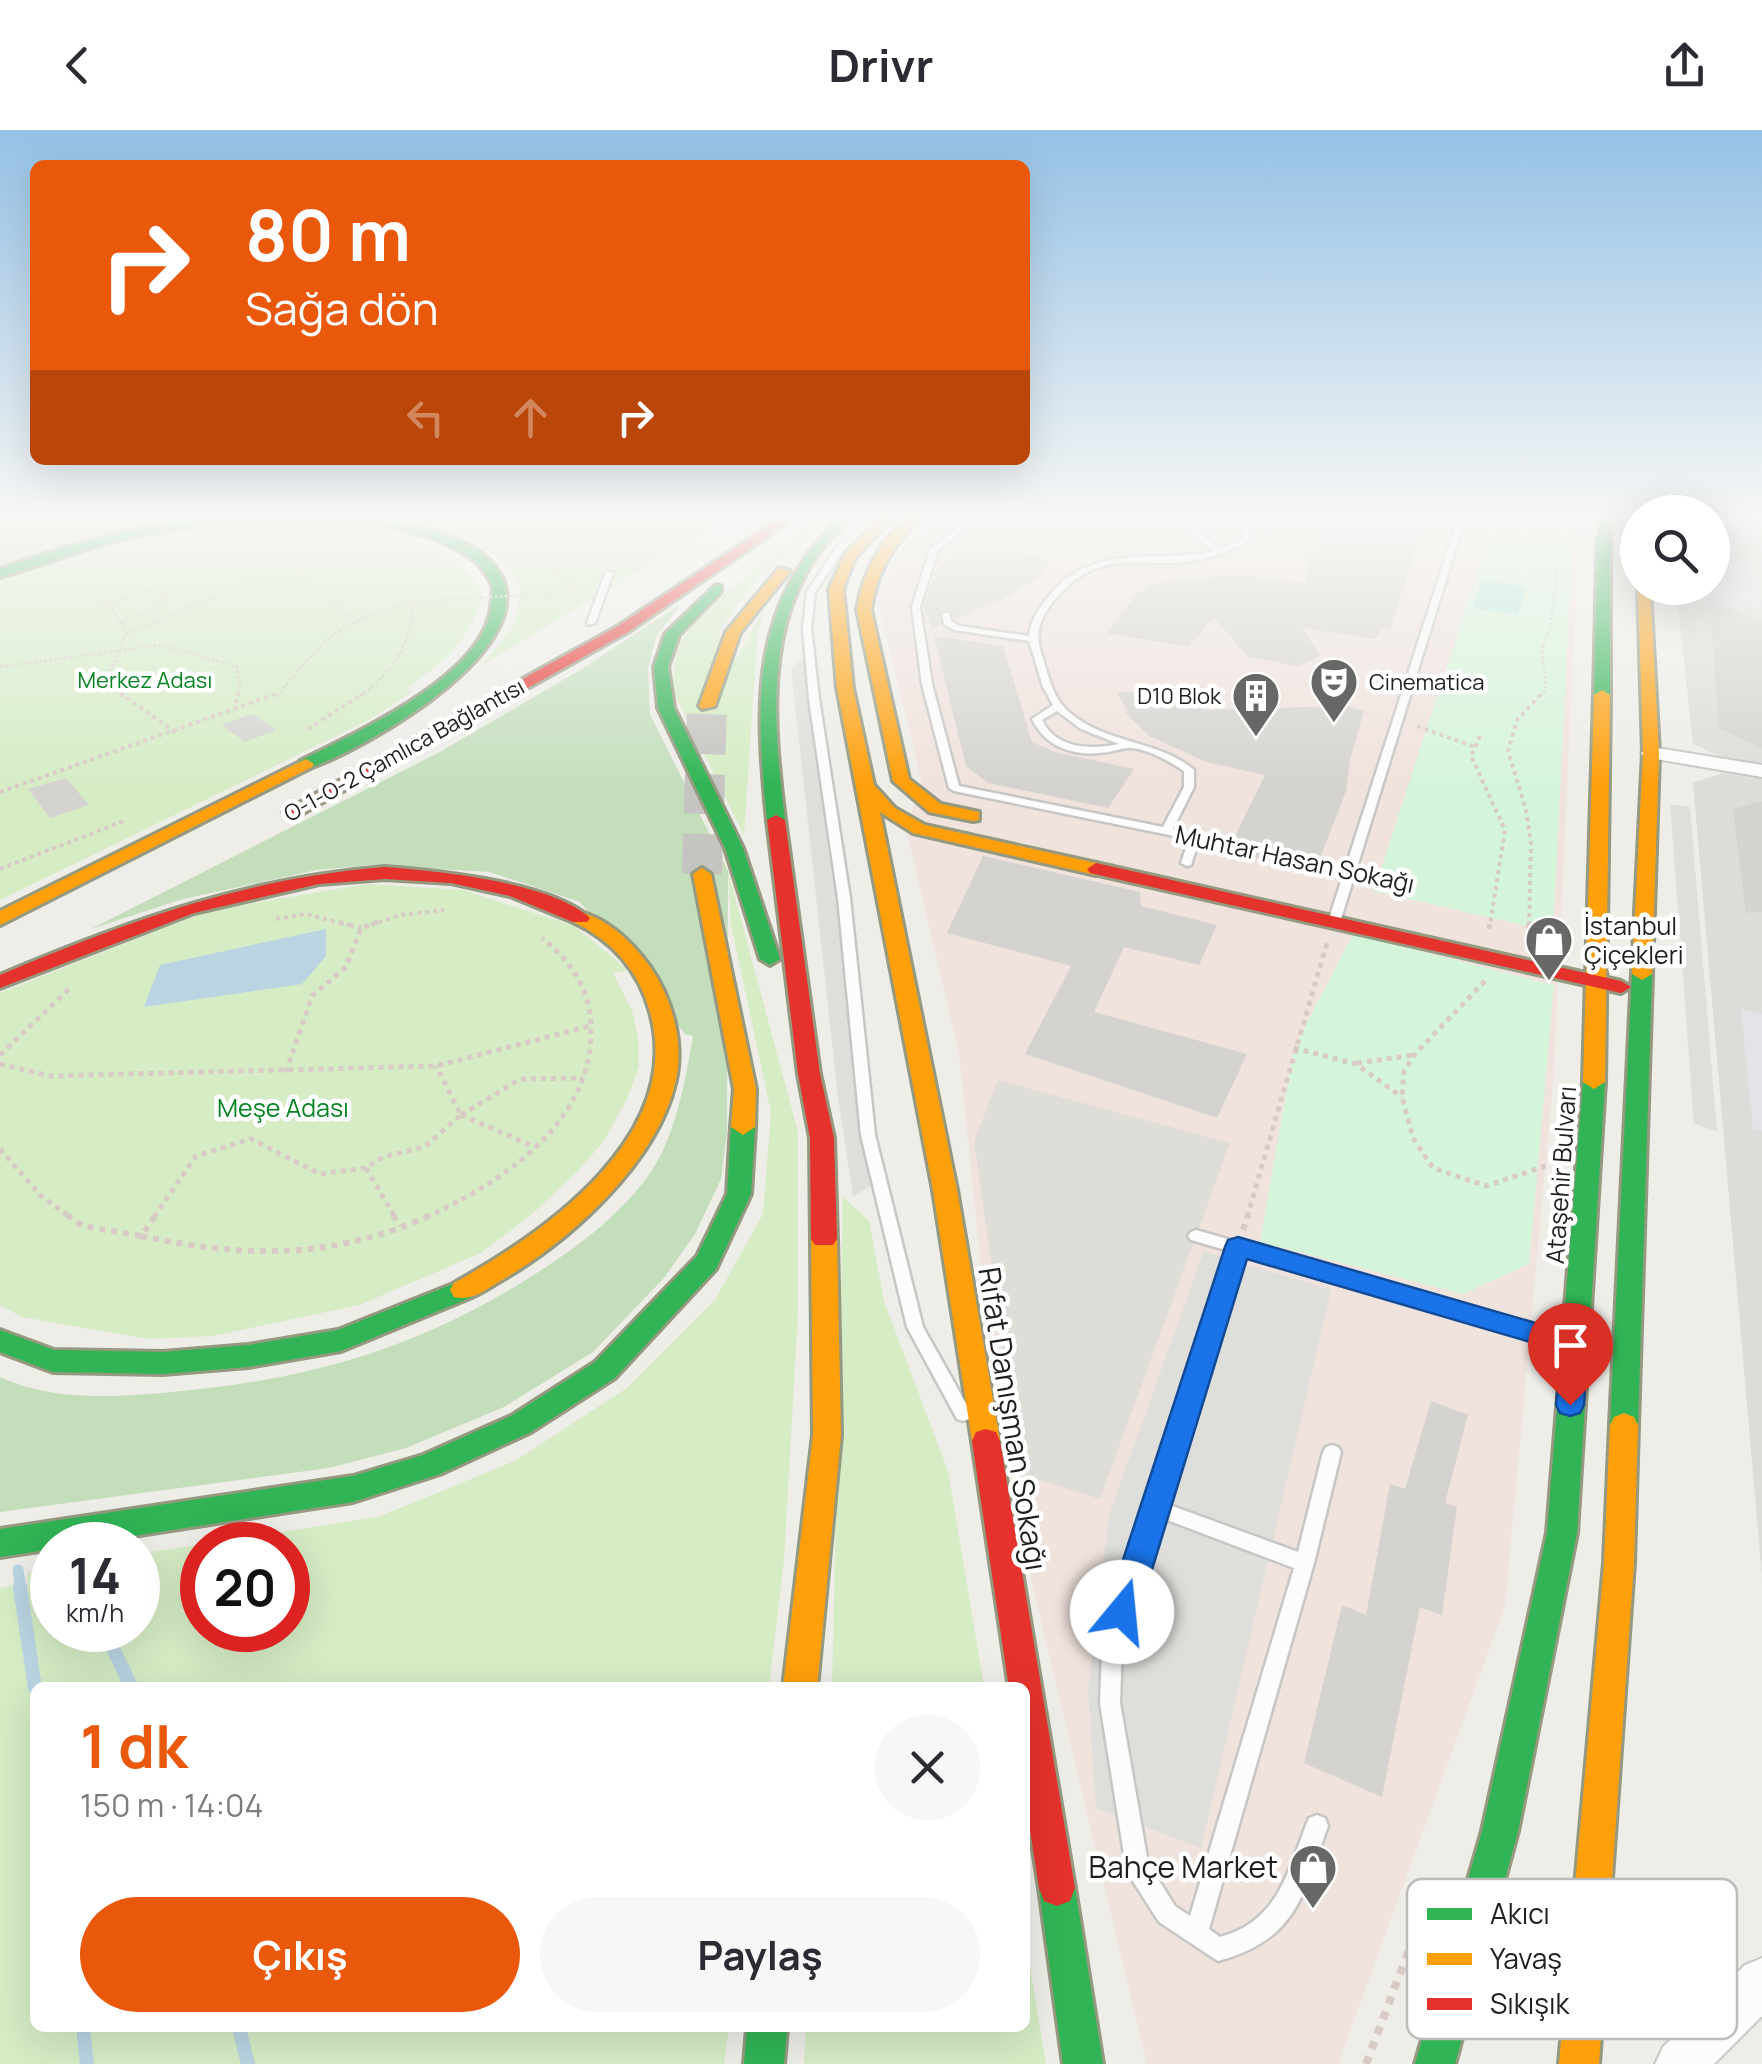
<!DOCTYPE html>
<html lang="tr">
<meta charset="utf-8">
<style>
body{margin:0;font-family:Manrope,sans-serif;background:#f7f7f7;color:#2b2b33;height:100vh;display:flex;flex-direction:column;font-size:38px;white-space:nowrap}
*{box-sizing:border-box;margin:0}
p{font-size:32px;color:#7c7c81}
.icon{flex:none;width:55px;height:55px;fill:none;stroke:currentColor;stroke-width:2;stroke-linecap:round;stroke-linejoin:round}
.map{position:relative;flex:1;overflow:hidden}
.sheet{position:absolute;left:30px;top:1552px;width:1000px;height:350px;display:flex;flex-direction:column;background:#fff;border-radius:15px;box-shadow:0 10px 40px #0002}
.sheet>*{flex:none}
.banner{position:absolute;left:30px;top:30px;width:1000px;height:305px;border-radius:15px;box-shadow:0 10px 40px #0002;background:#ea580c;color:#fff;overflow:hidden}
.fabs{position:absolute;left:1620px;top:365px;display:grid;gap:20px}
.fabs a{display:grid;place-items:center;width:110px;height:110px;border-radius:50%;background:#fff;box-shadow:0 10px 40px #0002;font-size:50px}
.speed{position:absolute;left:30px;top:1392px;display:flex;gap:20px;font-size:50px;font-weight:700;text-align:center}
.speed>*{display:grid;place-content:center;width:130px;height:130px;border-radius:50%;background:#fff;box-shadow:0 10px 40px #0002;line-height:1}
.speed small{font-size:25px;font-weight:400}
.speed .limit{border:15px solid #d22;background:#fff;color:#111}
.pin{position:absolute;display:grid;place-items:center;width:85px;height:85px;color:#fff;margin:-102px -42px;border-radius:50% 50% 50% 0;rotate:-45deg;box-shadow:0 0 10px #0007}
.pin .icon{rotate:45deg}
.me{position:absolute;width:110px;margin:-55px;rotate:17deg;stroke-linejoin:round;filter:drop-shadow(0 0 8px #0008)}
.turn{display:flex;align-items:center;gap:35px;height:210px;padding:0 50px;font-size:45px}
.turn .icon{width:130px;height:130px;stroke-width:2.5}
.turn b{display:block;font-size:70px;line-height:85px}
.lanes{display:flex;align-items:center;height:95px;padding:0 50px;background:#0003;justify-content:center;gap:50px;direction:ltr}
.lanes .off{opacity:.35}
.round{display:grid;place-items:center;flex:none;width:105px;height:105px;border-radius:52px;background:#f7f7f7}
.headline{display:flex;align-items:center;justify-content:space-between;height:170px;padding:0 50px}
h1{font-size:60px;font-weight:700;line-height:75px;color:#ea580c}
.action{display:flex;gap:20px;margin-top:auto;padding:20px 50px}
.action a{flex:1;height:115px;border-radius:60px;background:#ea580c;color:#fff;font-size:40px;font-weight:700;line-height:115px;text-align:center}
.action a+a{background:#f7f7f7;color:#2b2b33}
header{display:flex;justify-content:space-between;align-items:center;height:130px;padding:0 50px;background:#fff;font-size:45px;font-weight:700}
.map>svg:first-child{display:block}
</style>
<header><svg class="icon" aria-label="back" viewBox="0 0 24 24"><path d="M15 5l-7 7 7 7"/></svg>Drivr<svg class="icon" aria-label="share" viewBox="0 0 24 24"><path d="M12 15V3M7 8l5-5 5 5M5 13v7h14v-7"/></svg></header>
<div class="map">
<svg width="1762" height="1934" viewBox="0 0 1762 1934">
<rect width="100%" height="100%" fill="#eeede8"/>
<path fill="#dddcd9" d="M1713,385H1762V634L1723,628L1693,614L1676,458H1712Z
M1722,643L1762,649V1447L1693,653Z"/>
<path fill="#f0e2dd" d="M944,385H1580L1553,952L1505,1476L1338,1934H1147L1024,1420L990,1221L959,923L906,698L922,653L876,464L902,418Z"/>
<path fill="#deddd7" d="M998,950L1230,1013L1100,1369L1021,1344L974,1011Z"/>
<path fill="#d6d8c9" d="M0,385H242L0,436Z"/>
<path fill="#d5ecc5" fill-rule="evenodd" d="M417,385H731L482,535L515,494L521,457C493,412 451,400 402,390Z
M822,385H830L750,457L718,503L735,532L763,480L757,510L744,705L672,559L677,519L691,497L720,468Z
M330,394C395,401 443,405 483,462C474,507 443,533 406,559L412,562L367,591L0,770V451C68,424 139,403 212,397C251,394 291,395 330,394Z
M728,741L798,1002V1182L784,1430L769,1557L35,1558V1898H729L724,1934H0V1458L28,1453L27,1443L52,1438V1500H138V1424L378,1387L515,1331L627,1258L715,1170L763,1084L771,982L731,795ZM202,1415H288V1500H202Z
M367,754L463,760L574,796L628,840L613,843L632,881L638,907L639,936L627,969L604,1011L576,1043L531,1085L481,1123L359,1175L213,1206L148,1209L22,1187L0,1175V863L207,781Z
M843,1067L869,1091L884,1171L948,1341L984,1557L832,1558Z
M1025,1805L1046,1934H804L806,1898H1025Z"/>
<path fill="#c4debc" d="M681,474L656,507L648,538L650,584L728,741L727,1003L721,1049L695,1104L664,1148L593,1222L504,1277L406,1318L329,1338L0,1382V1247C53,1272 116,1267 172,1262C304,1250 411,1221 524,1151C569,1123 612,1093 646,1049C675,1011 685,952 693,906L685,904L580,772L490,742L371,735L317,740L183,769L91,799L440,622L585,537Z"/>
<path fill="#d5f5da" d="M1513,389L1573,401L1553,802L1374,761L1493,395Z
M1353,804L1554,855L1529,1134L1463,1164L1260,1112L1294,918Z"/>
<path fill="#b2e8d8" d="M1482,450L1526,457L1518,485L1472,478Z"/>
<path fill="#dededb" d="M803,528L835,733L872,1055L853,1066L838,967L791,538Z
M1670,674L1690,677L1717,1001L1694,994Z
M1204,1121L1331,1160L1201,1718L1096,1678L1088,1560L1109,1385Z"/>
<path fill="#e4e3e7" d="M1713,430L1752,435L1759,478L1692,470L1691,458H1712Z
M1741,879L1762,884V1001L1753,999Z"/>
<path fill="#bad4e2" d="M326,799V826L302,854L144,877L160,835Z"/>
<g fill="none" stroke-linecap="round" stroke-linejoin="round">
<path stroke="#bad4e2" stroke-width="11" d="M18,1440L21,1460"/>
<path stroke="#bad4e2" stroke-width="14" d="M20,1457L35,1558
M104,1500L132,1558
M83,1898L87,1934
M239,1898L248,1934"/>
</g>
<path fill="#d5d3cf" d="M1331,385L1371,389L1373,385H1427L1390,499L1381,498L1376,509L1302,498L1320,526L1298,536L1248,527L1214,487L1188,517L1107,503L1138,463L1150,455L1176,449L1243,445L1305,453L1312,419L1317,420Z
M1712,390L1762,395V432L1712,425Z
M959,420H1008L1050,431L1034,451L1001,470L955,489L951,479L941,480V495L932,499L924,477L935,443Z
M1710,476L1731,479L1762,493V618L1719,598Z
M934,506L1003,516L1032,612L1055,622L1134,639L1108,678L988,653L966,636Z
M1205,556L1223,571L1203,580L1345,576L1364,581L1350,630L1346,661L1315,741L1227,722L1265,645L1207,632L1149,606L1125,582H1128L1117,563Z
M252,584L276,600L245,612L221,595Z
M66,648L89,675L50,688L28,659Z
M1762,671V782L1746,783L1733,679Z
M983,726L1140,762L1141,776L1217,795L1199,835L1124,817L1094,882L1247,924L1217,988L1025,924L1071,836L947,803Z
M1431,1271L1468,1285L1445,1373L1457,1377L1442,1485L1420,1477L1382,1667L1304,1633L1342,1475L1366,1485L1390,1354L1405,1359Z"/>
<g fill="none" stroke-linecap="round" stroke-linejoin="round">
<path stroke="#c5c4c0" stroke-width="40" stroke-dasharray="40 20" stroke-linecap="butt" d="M702,744L707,576"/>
<g stroke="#c6c6c4" stroke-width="5">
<path id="lane" d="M871,385H879L843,421L815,462L811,498L819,569L850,768L875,1005L923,1197L972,1284L969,1289L963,1291L957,1289L907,1197L861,1005L838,768L809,569L803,498L807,462L837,417Z
M973,385H981L938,420L920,477L932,554L959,656L1163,697L1184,657V641C1169,631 1150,620 1132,618C1125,617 1116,621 1108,622C1077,627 1046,619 1032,589L1053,575L1043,557L1029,511L954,500L944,494L942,484L949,482L951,491L959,496L1029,506C1031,489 1040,477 1051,464C1093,412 1157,434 1215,421L1192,403L1193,395L1205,385H1213L1200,398V402L1221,419L1242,408L1250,385H1258L1248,411C1231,420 1217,426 1198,430C1135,441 1101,413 1052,473C1040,489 1035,503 1041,522C1048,544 1052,568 1070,583C1106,614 1159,610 1194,640V657L1173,699L1199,705L1200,707L1191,735L1187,736L1181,733L1189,709L954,661L949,658L922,554L912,477L930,419ZM1057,581L1081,599L1119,614C1090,620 1056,619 1042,590Z
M1459,385H1467L1465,390L1482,385H1493L1463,395L1340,792L1338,795H1330L1328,792Z
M1537,385H1548L1608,406L1601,408Z
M606,441L613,443L595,493L588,495L587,493Z
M1196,1100L1569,1207L1575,1208L1577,1213L1575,1218L1569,1219L1243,1125L1167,1374L1298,1422L1323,1322L1326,1317L1332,1315L1338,1317L1341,1322L1314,1433L1209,1799L1220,1807C1280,1791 1288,1739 1309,1688L1317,1685L1325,1688L1328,1696C1303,1765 1297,1810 1218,1831L1159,1792L1129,1745L1126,1737L1100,1573L1102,1518L1146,1380L1145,1377L1149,1371L1229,1121L1191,1110L1188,1106L1191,1102ZM1162,1388L1294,1438L1190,1786L1175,1776L1148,1733L1120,1573L1122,1518Z"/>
</g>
<g stroke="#c6c6c4" stroke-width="4">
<path id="street" d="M1651,617L1762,635V647L1644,627L1641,623Z
M1762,1828V1886L1714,1934H1655L1663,1917L1745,1835Z"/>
</g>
<g stroke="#94997f" stroke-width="6">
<path id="fast" d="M327,385C373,389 452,395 487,428C570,504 364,621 306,639L298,634L300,631C355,603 472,551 489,487C492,477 492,466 493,456C488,448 483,437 475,431C397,372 215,388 124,409C82,419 42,435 0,447V439C71,414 144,394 218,386C254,382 291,385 327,385Z
M842,385H855C845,397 832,406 822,419C763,495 774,600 785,690L776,695L767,690C755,570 750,474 842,385Z
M1598,385H1610V565L1602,570L1594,565Z
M716,455L721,456V462L679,505L668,537L674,578L743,718L780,829L770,835L760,829L725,718L658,578L654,537L665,504Z
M1642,838L1652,844L1638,1295L1634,1303L1624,1307L1614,1303L1610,1295L1632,844Z
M1594,945L1605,952L1577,1403L1518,1701L1455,1934H1415L1482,1701L1547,1403L1583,952Z
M743,989L755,997L751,1064L716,1139L615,1248L531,1302L440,1344L353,1372L75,1415H52V1419L0,1427V1399L353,1346L423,1325L511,1286L595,1232L697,1126L727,1064L731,997Z
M463,1150L472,1153L476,1160L472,1167L341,1221L248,1237L163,1244L53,1242L0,1222V1200L54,1220L163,1222L248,1215L338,1200Z
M1057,1740L1070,1745L1075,1758L1103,1934H1063L1039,1758L1044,1745Z
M747,1898H787L784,1934H744Z"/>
</g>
<g stroke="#94997f" stroke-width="6">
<path id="slow" d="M882,385H895L855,428L843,459L853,558L874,655L895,678L925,695L1096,733L1105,739L1096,745L913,703L880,682L957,1060L1000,1311L996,1320L986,1323L976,1320L972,1311L933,1060L837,558L829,459L845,424Z
M910,385H923C895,414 877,438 871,480L909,649L941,674L979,682V690L973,691L929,682L893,651L857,480C863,441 880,411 910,385Z
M779,438L790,441L740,503L715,576L702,579L699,576L726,502Z
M1638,456L1650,458L1659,623L1652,844L1642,850L1632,844L1643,623Z
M1602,560L1610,565L1605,952L1594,959L1583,952L1594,565Z
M306,629L314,634L312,637L0,795V781Z
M702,738L711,744L756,959L755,997L743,1005L731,997L734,959L693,744Z
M580,782C610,790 633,813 651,838C673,871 685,914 675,954C656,1033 570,1111 502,1150C487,1159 471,1172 454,1167L450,1160L454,1153C546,1102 685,1005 650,882C639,841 612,810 573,792L570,788L573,784Z
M824,1100L833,1103L837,1109L841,1305L817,1558H783L813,1305L811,1109L815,1103Z
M1624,1283L1634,1287L1638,1295L1634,1433L1599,1934H1559L1604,1433L1610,1295L1614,1287Z"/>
</g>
<g stroke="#94997f" stroke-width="6">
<path id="jam" d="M785,385H799L628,502L298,686H286L283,682L618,496Z
M776,685L785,690L820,944L834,1008L837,1109L833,1115H815L811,1109L810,1008L798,944L767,690Z
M1096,733L1621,851L1631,857L1621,863L1090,743L1087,739Z
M385,737C437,741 551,752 590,788L587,792H573L510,766L451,753L385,749L319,754L194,783L0,858V845C128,791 246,748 385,737Z
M986,1299L996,1302L1000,1311L1075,1758L1070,1771L1057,1776L1044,1771L1039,1758L1025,1668V1558H1009L972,1311L976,1302Z"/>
</g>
<path stroke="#d8cbc6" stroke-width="2.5" stroke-dasharray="2.5 2.5" stroke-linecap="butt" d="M533,385L522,389L516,407L531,425L578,458L548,464
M576,385L611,413L629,421
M525,420L571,412L625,427L666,416
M625,427L651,397L669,385
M135,430L250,421L287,427C304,453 332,468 353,491
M107,461L101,470L115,482L126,504
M106,474L149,461L170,466L154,481L121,492
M0,537L161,515L236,536L240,553L238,566
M123,566L105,553L126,504L252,451L300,447
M277,566C327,506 337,492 414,471
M360,566C395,540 411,514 414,471L455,469
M1540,566L1546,559L1542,518L1551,494L1560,407"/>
<path stroke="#d8cbc6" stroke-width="4" stroke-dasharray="4 4" stroke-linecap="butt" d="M120,563L176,603
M235,581L238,563
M1417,596L1475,617
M308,599L364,563
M1480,606L1471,626L1505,700L1490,795
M0,662L279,563
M0,739L124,691
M276,789L306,784L348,795
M371,795L400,785L444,780
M1529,795L1531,714L1526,680L1508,621L1517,590L1542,563"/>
<path stroke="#d8cbc6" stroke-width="5" stroke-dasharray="5 5" stroke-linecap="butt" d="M339,792L361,798
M1489,799L1490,792
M1529,808V792
M1485,851L1414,925L1404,941L1402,967L1413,1008L1433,1038L1486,1056L1549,1035
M1294,918L1356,934L1402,967
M0,925L69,859
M1357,933L1414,925
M0,934L50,946L436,936L590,896
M286,942L312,866L346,837L361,798L378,792
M461,985L520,949L583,948
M461,985L535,1017
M0,1019L41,1066L70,1087
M366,1038L395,1087
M154,1087L196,1026L251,1009L320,1044L366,1038L383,1027L424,1017L461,985L436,936
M426,1087C502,1053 592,993 591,900C591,860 572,832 542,808
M1247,1087L1327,813"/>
<path stroke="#d8cbc6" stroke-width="6" stroke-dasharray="6 6" stroke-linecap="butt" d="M67,1085L83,1096L141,1106L156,1085
M393,1085L400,1096
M1243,1100L1248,1085
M141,1106C247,1128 331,1130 431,1085"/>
<path stroke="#d8cbc6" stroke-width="8" stroke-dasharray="8 8" stroke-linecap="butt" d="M1366,1934L1433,1756"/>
<use href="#lane" fill="#fcfcfc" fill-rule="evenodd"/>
<use href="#street" fill="#fcfcfc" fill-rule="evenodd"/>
<use href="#fast" fill="#30b455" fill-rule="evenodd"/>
<use href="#slow" fill="#ff9f0a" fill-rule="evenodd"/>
<use href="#jam" fill="#e5322d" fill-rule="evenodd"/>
<path stroke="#d8cbc6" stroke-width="2.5" stroke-dasharray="2.5 2.5" stroke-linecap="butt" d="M455,469L548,464"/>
</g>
<linearGradient id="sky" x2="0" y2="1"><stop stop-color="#95c1e6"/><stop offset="0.59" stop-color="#f7f7f5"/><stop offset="1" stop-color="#f7f7f5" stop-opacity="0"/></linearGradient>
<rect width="1762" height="656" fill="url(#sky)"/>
<path fill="#1a73e8" stroke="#114b97" stroke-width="2.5" d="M1238,1107L1584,1207L1588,1215L1584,1275L1580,1283L1570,1286L1560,1283L1556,1275L1561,1221L1247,1129L1139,1482L1134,1493L1122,1498L1111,1493L1106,1482L1225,1117L1228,1110Z"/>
<defs>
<g id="theatre-pin" transform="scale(2.5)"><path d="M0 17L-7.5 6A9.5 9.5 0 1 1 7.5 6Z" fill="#676765" stroke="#fff"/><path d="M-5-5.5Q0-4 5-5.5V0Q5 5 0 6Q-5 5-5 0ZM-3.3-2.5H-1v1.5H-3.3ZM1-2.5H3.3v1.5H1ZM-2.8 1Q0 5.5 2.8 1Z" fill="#fff"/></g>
<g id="building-pin" transform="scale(2.5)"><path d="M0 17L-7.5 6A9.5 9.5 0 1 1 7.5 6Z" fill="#676765" stroke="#fff"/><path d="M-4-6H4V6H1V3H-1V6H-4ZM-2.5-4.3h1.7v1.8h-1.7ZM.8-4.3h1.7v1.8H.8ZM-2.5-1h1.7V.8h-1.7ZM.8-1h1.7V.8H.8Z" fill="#fff"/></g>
<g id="shop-pin" transform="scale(2.5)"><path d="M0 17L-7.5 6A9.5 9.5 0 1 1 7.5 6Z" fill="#676765" stroke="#fff"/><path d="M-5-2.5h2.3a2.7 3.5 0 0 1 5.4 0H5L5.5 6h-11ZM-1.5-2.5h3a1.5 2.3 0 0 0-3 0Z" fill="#fff"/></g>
</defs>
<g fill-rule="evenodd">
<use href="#theatre-pin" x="1334" y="552"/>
<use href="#building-pin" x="1256" y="566"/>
<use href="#shop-pin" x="1549" y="810"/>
<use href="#shop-pin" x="1313" y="1738"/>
</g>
<g text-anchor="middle" stroke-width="9" stroke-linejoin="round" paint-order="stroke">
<g font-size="22" fill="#078423" stroke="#fff">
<text x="145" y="558">Merkez Adası</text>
</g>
<g font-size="22" fill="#1f1f1f" stroke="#fff" text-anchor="start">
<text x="1369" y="560">Cinematica</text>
<text x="1221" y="574" text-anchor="end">D10 Blok</text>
</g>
<g font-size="22" fill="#1f1f1f" stroke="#fff">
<text transform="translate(404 620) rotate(-29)" y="8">O-1-O-2 Çamlıca Bağlantısı</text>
</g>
<g font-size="25" fill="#1f1f1f" stroke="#fff">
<text transform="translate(1295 729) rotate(12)" y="9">Muhtar Hasan Sokağı</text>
<text transform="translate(1561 1045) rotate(-86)" y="9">Ataşehir Bulvarı</text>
</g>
<g font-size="25" fill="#1f1f1f" stroke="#fff" text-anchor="start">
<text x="1584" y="805">İstanbul<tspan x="1584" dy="29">Çiçekleri</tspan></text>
</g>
<g font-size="25" fill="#078423" stroke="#fff">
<text x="283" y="987">Meşe Adası</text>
</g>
<g font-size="30" fill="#1f1f1f" stroke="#fff">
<text transform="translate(1012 1289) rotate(81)" y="10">Rıfat Danışman Sokağı</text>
</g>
<g font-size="30" fill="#1f1f1f" stroke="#fff" text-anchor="end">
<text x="1278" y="1748">Bahçe Market</text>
</g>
</g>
<rect x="1407" y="1749" width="330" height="160" rx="15" fill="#fff" stroke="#bcbcbc" stroke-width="2.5"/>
<rect x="1427" y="1778" width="45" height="12" fill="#30b455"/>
<rect x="1427" y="1823" width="45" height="12" fill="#ff9f0a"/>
<rect x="1427" y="1868" width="45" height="12" fill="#e5322d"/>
<g font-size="28" fill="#1f1f1f">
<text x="1490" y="1794">Akıcı</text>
<text x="1490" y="1839">Yavaş</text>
<text x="1490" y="1884">Sıkışık</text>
</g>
</svg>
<div class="fabs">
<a><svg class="icon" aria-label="search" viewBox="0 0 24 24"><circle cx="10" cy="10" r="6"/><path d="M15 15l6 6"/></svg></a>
</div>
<div class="speed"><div>14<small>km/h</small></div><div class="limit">20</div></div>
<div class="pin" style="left:1570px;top:1275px;background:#d93025"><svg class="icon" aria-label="arrive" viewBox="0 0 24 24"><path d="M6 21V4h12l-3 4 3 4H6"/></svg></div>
<svg class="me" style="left:1122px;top:1482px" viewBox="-20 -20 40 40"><circle r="19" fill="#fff"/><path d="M0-13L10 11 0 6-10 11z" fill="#1a73e8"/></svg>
<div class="banner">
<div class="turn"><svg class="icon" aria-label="right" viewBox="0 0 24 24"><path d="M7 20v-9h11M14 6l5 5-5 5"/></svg><div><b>80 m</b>Sağa dön</div></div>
<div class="lanes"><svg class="icon off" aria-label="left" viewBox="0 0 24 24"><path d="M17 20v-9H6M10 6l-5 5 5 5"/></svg><svg class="icon off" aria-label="ahead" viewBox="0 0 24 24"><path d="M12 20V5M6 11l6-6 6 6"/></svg><svg class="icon" aria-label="right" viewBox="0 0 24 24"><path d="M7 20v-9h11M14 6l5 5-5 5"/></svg></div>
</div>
<section class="sheet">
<div class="headline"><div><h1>1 dk</h1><p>150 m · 14:04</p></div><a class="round"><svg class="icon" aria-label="close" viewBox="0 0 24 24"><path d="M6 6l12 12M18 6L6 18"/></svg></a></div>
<div class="action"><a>Çıkış</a><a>Paylaş</a></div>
</section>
</div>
